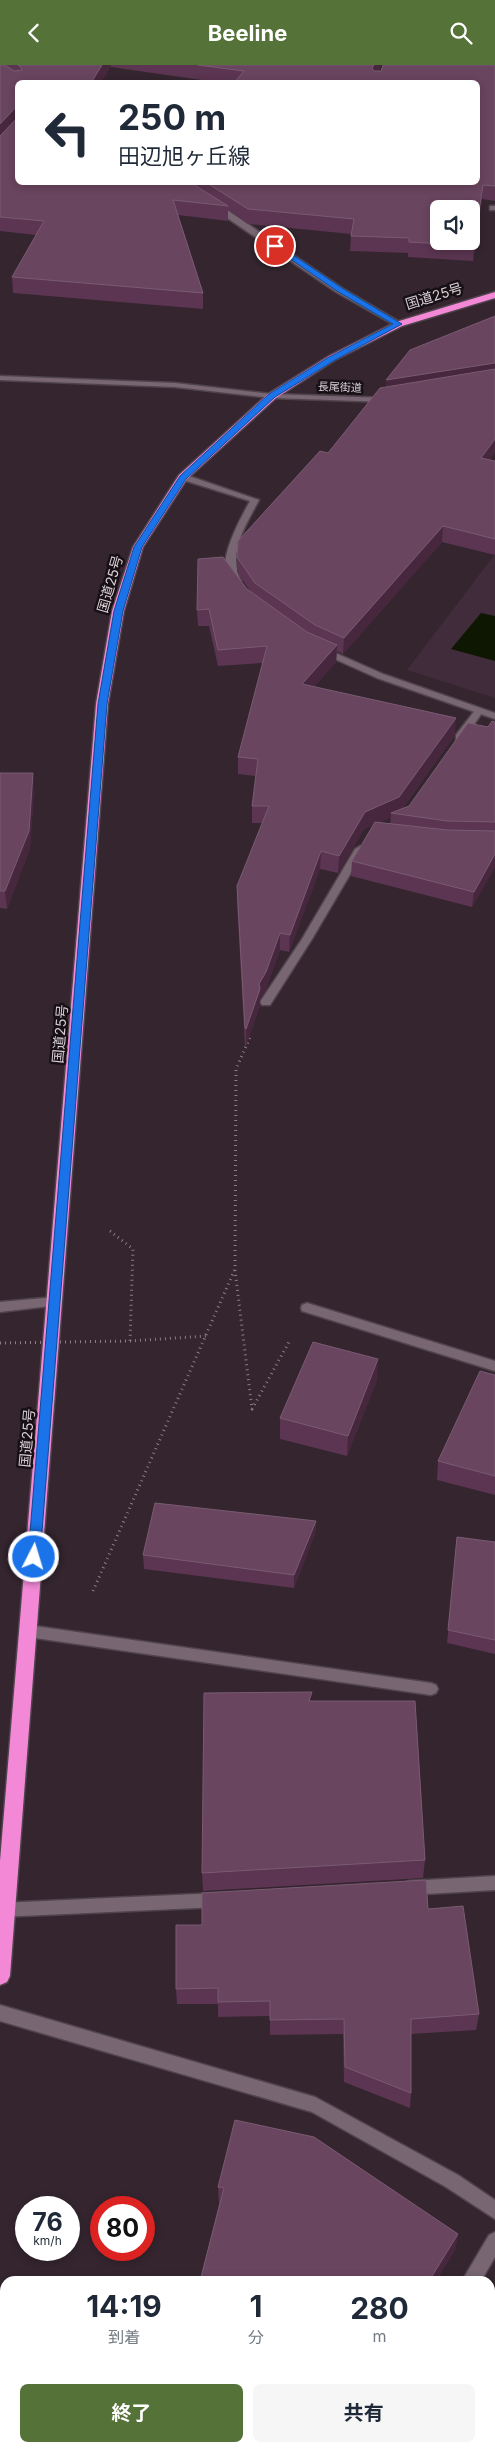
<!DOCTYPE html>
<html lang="ja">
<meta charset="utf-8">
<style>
body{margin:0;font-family:Inter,"Noto Sans JP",sans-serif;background:#f6f6f7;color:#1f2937;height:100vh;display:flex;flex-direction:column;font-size:19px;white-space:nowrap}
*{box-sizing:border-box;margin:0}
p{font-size:16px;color:#747a83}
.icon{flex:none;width:28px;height:28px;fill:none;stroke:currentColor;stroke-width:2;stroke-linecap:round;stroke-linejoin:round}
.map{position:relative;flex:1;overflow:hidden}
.panel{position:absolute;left:0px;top:2211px;width:495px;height:176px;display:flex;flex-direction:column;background:#fff;border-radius:15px 15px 0 0;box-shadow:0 2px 8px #0003}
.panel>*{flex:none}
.hud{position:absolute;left:15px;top:15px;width:465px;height:105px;border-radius:8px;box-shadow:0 2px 8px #0003;background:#fff;color:#1f2937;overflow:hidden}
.buttons{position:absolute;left:430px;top:135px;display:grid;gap:10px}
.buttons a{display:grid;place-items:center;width:50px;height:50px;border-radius:8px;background:#fff;box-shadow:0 2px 8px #0003;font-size:25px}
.speed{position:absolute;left:15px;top:2131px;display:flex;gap:10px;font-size:25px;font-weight:700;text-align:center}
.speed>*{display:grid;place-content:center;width:65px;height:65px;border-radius:50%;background:#fff;box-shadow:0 2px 8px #0003;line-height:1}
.speed small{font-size:12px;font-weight:400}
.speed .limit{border:8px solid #d22;background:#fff;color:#111}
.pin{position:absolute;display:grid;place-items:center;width:42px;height:42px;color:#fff;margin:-21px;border:2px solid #fff;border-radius:50%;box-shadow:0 1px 5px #0007}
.me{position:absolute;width:55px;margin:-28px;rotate:5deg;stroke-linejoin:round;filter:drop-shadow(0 0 4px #0008)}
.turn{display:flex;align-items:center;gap:18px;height:105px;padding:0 20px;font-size:22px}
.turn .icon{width:65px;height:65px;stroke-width:2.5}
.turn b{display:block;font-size:35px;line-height:42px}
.eta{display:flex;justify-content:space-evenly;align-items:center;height:85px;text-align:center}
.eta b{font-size:30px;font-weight:700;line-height:35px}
.action{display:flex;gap:10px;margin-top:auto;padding:10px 20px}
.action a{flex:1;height:58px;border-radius:8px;background:#557238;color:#fff;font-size:20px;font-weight:700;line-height:58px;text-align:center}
.action a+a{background:#f6f6f7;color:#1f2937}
header{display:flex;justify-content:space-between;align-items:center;height:65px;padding:0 20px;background:#557238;color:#fff;font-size:22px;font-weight:700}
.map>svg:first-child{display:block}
</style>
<header><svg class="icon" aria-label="back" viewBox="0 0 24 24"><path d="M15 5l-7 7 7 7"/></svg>Beeline<svg class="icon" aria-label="search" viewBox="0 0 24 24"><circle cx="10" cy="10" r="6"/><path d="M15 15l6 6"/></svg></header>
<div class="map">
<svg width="495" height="2387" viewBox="0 0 495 2387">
<rect width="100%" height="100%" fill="#34252f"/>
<path fill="#412c3b" d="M495,489V633L407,605Z"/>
<path fill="#0e1701" d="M481,548L495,551V596L451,584Z"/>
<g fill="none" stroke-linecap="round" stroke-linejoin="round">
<g stroke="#50434c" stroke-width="3">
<path id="lane" d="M490,141H495V145H490Z
M479,643L484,646L482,648L464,674H456V670L476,644Z
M360,781L365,784L312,874L270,940H262L260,937L302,874L355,784Z
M55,1232L59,1234L61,1237L59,1240L0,1247V1237Z
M495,2167V2192L481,2216H462L489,2170Z"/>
</g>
<g stroke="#50434c" stroke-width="3">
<path id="street" d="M0,311L175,318L272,329L387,333L391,335L387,337L272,333L175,322L0,315Z
M180,410H186L259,435C246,460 227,487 241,516L239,518L236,519C208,509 242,451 250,436L180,414Z
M322,582L383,609L495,648V654L377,613L319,587L317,585Z
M307,1238L495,1296V1306L302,1246L301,1243L302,1240Z
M28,1560L431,1618L436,1620L438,1624L436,1628L431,1630L28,1572L23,1570L21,1566L23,1562Z
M495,1811V1825L409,1830L403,1828L401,1823L403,1818L409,1816Z
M219,1828L225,1830L227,1835L225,1840L219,1842L0,1852V1838Z
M0,1940L315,2032L458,2110L495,2135V2154L446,2122L312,2047L0,1956Z"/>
</g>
<g stroke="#50434c" stroke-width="3">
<path id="secondary" d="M211,138H217L342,223L403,259L396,261L336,227L211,142Z"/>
</g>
<g stroke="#50434c" stroke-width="3">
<path id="highway" d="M495,227V233L402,261L335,295L276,333L187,414L143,482L124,546L108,639L10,1911L7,1917L0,1920V1796L96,639L112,546L133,482L179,410L268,329L329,291L396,257Z"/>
</g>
<path stroke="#8b7e87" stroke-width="3" stroke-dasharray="1 4" stroke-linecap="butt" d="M110,1166L133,1184L130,1276
M235,1205L252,1344L289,1277
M93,1526L235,1204L236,1004L251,970"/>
<use href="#lane" fill="#786672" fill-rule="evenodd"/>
<use href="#street" fill="#786672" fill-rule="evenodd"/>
<use href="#secondary" fill="#786672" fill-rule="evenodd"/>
<use href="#highway" fill="#f388d7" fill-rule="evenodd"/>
<path stroke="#8b7e87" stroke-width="3" stroke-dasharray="1 4" stroke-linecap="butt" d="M0,1278L130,1276L206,1271"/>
</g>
<path fill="#5b3551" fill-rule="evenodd" d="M0,0H381L378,6L495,0V136L482,134L473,196L408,192V188L350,186L351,169L248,159L228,145V156L178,150L203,228V244L13,228L12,212L36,170L0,166ZM111,2L222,18H478V118H18V18Z
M328,388L490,395L495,396V490L442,477L343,589L337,586L336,597L314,622L455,670L402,744L409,741L488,662L495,657V802L472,842L351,811L352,796L373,760L364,764L338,808L320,804L289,887L280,885L266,924L260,933V941L246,981H245L237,838V821L262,758H252V741L256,711L238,709V692L263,598L218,601L209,561H198L197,545L247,524L250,526L237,507V492ZM391,753L390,759L379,758L385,755Z
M0,708L34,725L30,783L7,844L0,843Z
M495,1310V1430L437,1415L438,1396Z
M377,1315L347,1391L280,1374V1353Z
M316,1456L315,1469L294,1523L144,1504L143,1490Z
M457,1472L495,1477V1589L447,1578Z
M312,1636L425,1795L423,1813L203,1826L202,1808Z
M428,1844L479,1949L476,1965L411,1969V2028L410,2043L344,2017L343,1969L270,1970V1951L218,1952V1939H177L176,1924L202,1860Z
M218,2122L458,2169L455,2185L436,2216H200L219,2139Z"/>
<path fill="#46273d" d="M102,0H111V2L101,18H91Z
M374,0H381L371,17L372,3Z
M17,41L18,56L0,74V59Z
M483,120L482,134L473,196L474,181Z
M495,298V313L386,331V315Z
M495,374V388L480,409L481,393Z
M443,461L442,477L343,589L344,573Z
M337,580L336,597L302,636V619Z
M456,653L455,670L398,749L391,748V753L364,764L338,808L339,791L365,747Z
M33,708L34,725L30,783L7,844L5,826Z
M321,786L320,804L289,887L290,870Z
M495,789V802L472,842L474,827Z
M280,868V885L266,924L260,933V941L246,981V964L259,919Z
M378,1294L377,1315L347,1391L348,1371Z
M316,1456L315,1469L294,1523V1510Z
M458,2169L455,2185L436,2216H429Z
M332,2382H340L338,2387H331Z"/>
<path fill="#69455f" stroke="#7a5b72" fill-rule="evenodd" d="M0,0H5L14,6L22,5L21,2L18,0H102L91,18H18V45L17,41L0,59Z
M198,0H374L372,3L374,6H381L383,0H495V121L483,120L474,181L409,177V173L351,171L354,154L248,144L207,118H478V18H234L244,6ZM439,144H471V176H439Z
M18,52V118H191L228,141L173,135L203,228L12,212L44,156L0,152V71Z
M495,251V298L386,315L410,285Z
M495,304V374L481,393L495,396V474L443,461L344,573L315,560L255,518L237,492L238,476L320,386L328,388L380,323Z
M223,492L247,524L307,567L337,580L302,619L456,653L399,732L365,747L339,791L321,786L290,870L280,868L266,907L259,919L260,924L246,964L245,963L237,821L269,741H252L258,694L238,692L267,581L218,585L209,544L197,545L198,494Z
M492,656L495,657V757L447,756L391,748L409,741L468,658L488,662Z
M0,708H33L29,766L5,826H0Z
M375,757L447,765L495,766V789L474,827L352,796Z
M313,1277L378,1294L348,1371L280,1353Z
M480,1306L495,1310V1411L438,1396Z
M155,1438L316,1456L294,1510L143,1490Z
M457,1472L495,1477V1575L448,1565Z
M312,1627L309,1636H415L425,1795L202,1808L204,1628Z
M426,1815L428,1844L463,1841L479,1949L411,1954V2028L345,2002L344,1954L270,1955V1936L218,1937V1923L176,1924V1860H202V1828Z
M235,2055L314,2072L458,2169L429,2216H200L224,2123L218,2122Z
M495,2307V2387H451L453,2382H490V2316Z
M160,2382H332L331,2385L334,2387H159Z"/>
<path fill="#1a73e8" stroke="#114b97" d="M273,179H277L342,223L402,259L335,295L275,332L186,414L142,482L123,546L107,639L40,1492L34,1497L28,1492L98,639L114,546L134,482L180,411L269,329L329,292L393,259L337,226L273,182Z"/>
<g text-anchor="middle" stroke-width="5" stroke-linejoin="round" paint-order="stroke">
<g font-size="11" fill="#d9cfd6" stroke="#171015">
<text transform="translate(340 322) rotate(2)" y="4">長尾街道</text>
</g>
<g font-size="14" fill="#d9cfd6" stroke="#171015">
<text transform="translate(434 231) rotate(-17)" y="5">国道25号</text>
<text transform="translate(110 519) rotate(-74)" y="5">国道25号</text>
<text transform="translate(60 969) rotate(-85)" y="5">国道25号</text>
<text transform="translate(27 1373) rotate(-85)" y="5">国道25号</text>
</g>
</g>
</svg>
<div class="buttons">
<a><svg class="icon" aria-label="sound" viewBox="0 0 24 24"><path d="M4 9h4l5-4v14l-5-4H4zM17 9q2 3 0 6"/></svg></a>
</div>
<div class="speed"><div>76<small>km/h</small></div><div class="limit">80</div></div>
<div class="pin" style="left:275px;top:181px;background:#d93025"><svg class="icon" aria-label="arrive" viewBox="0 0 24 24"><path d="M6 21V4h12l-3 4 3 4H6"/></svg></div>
<svg class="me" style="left:34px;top:1492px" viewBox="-20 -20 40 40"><circle r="17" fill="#1a73e8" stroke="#fff" stroke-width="3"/><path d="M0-11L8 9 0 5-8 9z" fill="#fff"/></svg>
<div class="hud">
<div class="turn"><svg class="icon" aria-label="left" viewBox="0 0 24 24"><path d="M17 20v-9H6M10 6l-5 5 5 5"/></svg><div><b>250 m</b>田辺旭ヶ丘線</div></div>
</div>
<section class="panel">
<div class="eta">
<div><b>14:19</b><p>到着</p></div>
<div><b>1</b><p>分</p></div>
<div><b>280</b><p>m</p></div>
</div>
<div class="action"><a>終了</a><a>共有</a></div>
</section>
</div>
